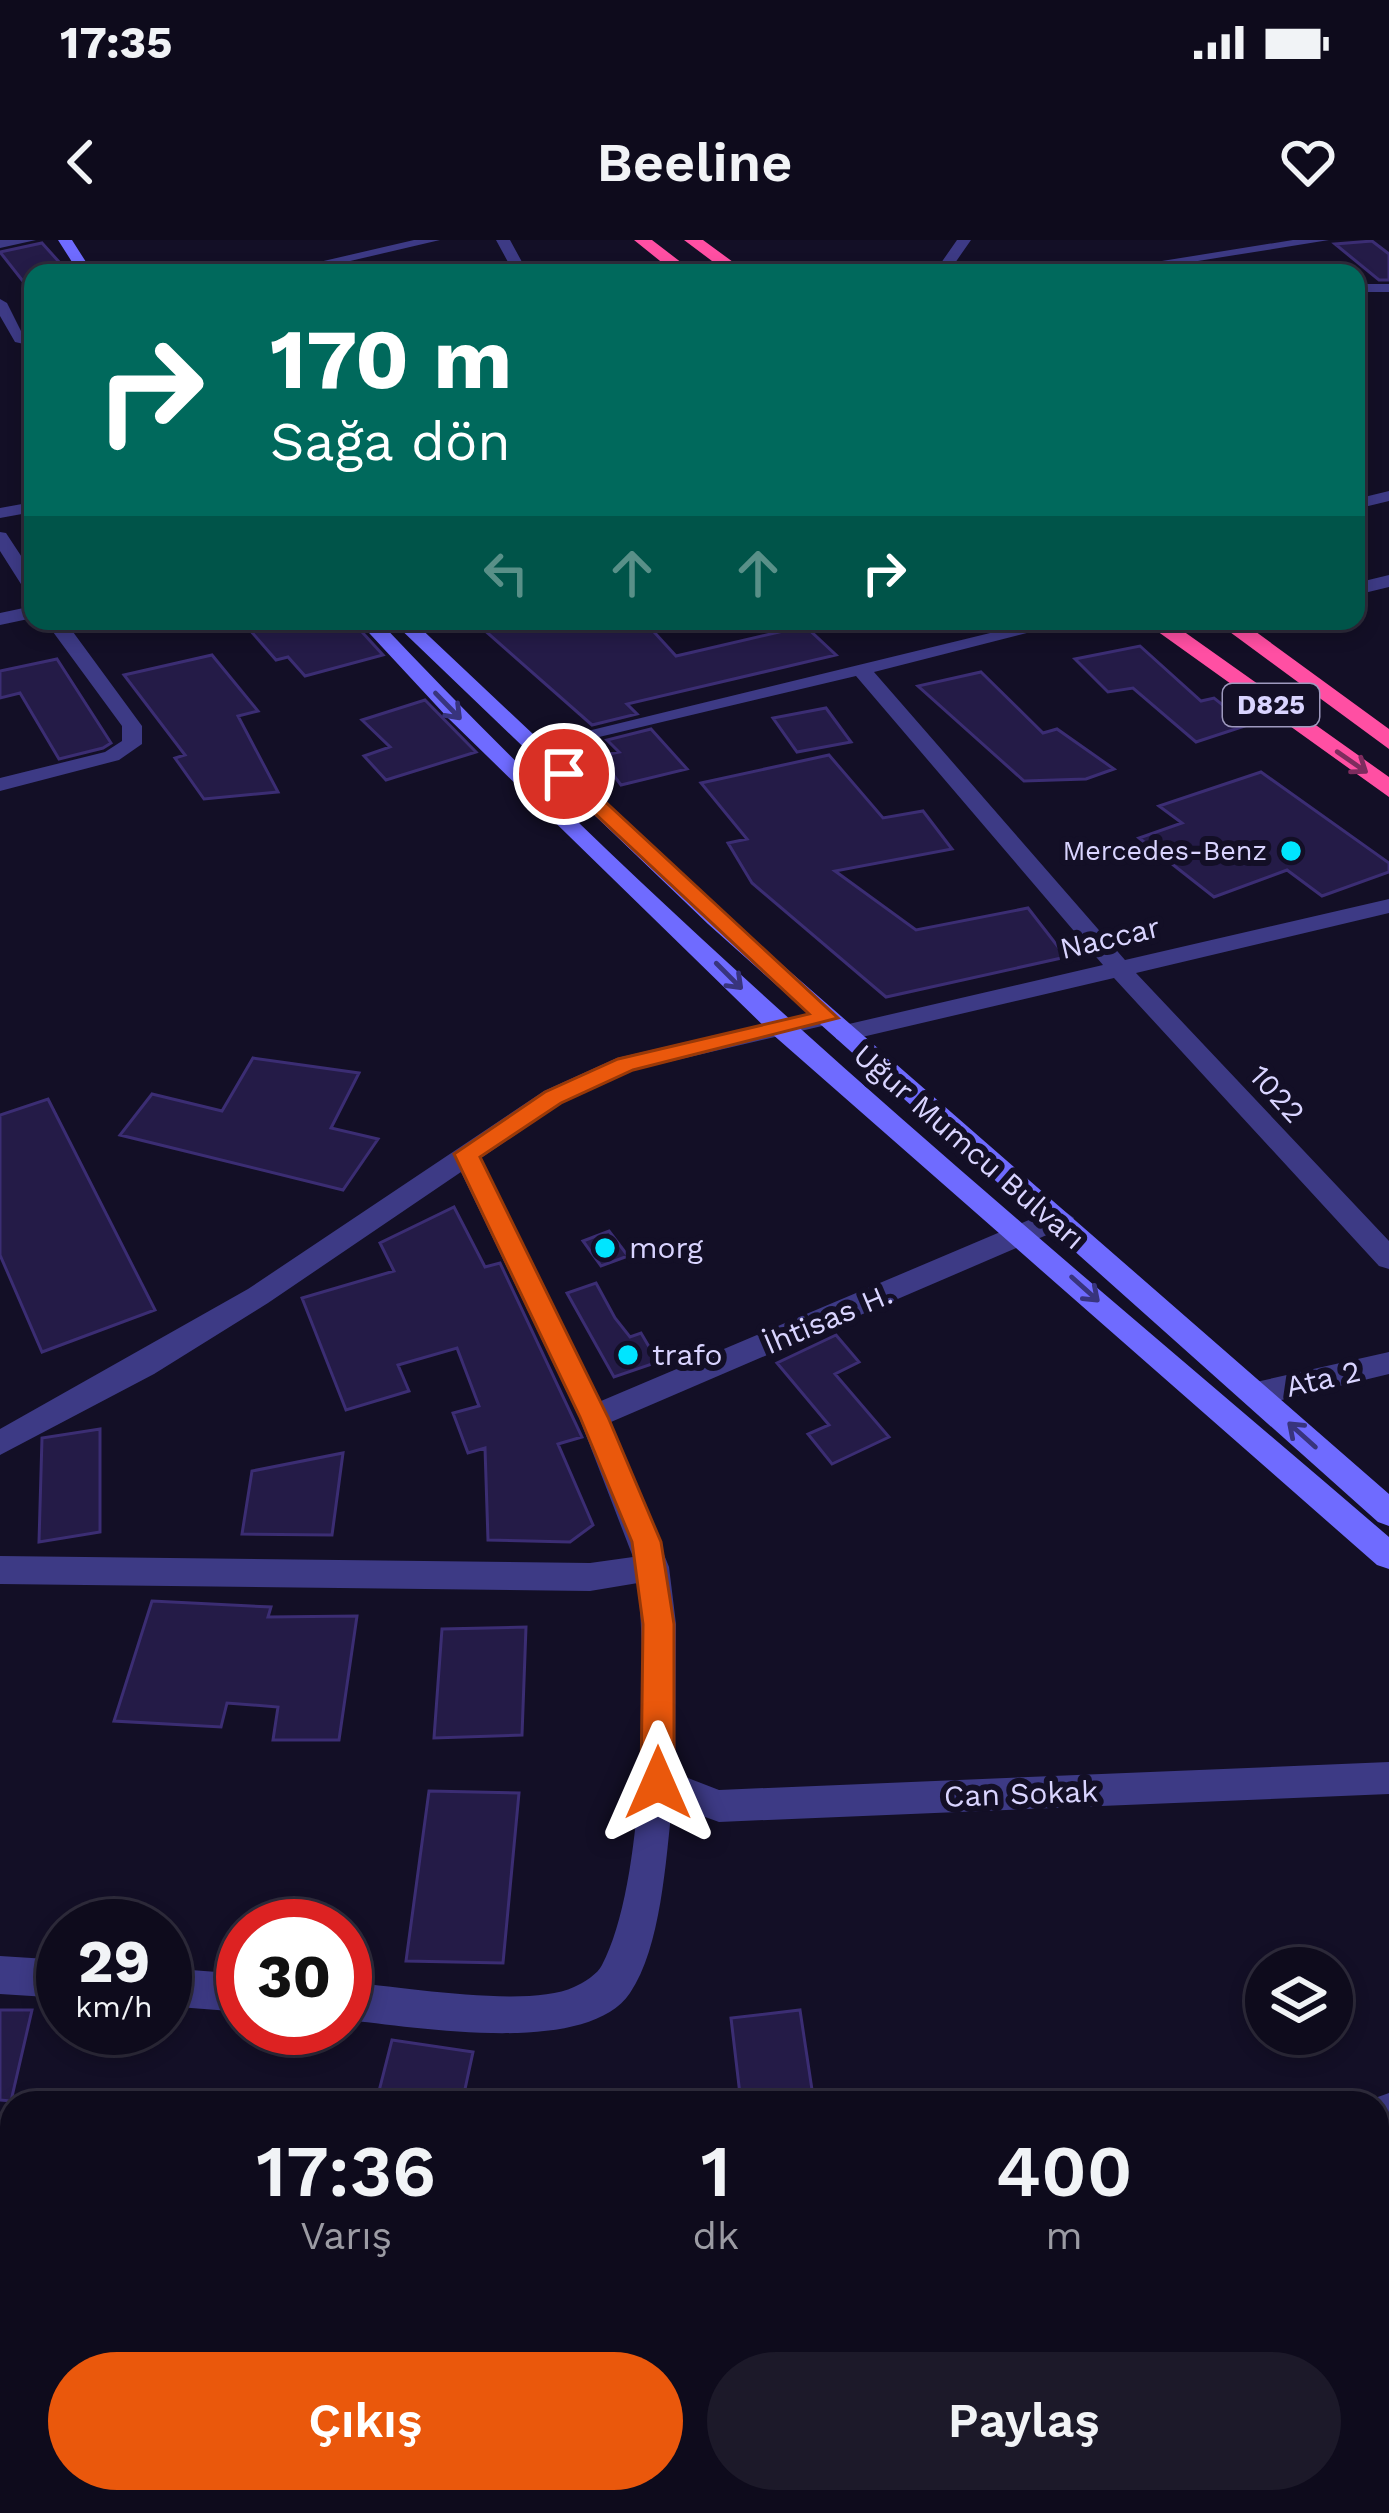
<!DOCTYPE html>
<html lang="tr">
<meta charset="utf-8">
<style>
body{margin:0;font-family:"Work Sans",sans-serif;background:#1c1929;color:#f1f3f6;height:100vh;display:flex;flex-direction:column;font-size:45px;white-space:nowrap}
*{box-sizing:border-box;margin:0}
p{font-size:39px;color:#9b9ba3}
.icon{flex:none;width:66px;height:66px;fill:none;stroke:currentColor;stroke-width:2;stroke-linecap:round;stroke-linejoin:round}
.map{position:relative;flex:1;overflow:hidden}
.panel{position:absolute;left:0px;top:1851px;width:1389px;height:423px;display:flex;flex-direction:column;background:#0e0b1c;border-radius:36px 36px 0 0;box-shadow:0 6px 18px #0003,0 0 0 3px #2e2b3b}
.panel>*{flex:none}
.top-card{position:absolute;left:24px;top:24px;width:1341px;height:366px;border-radius:24px;box-shadow:0 6px 18px #0003,0 0 0 3px #2e2b3b;background:#00695c;color:#fff;overflow:hidden}
.tools{position:absolute;left:1245px;top:1707px;display:grid;gap:24px}
.tools a{display:grid;place-items:center;width:108px;height:108px;border-radius:50%;background:#0e0b1c;box-shadow:0 6px 18px #0003,0 0 0 3px #2e2b3b;font-size:60px}
.speed{position:absolute;left:36px;top:1659px;display:flex;gap:24px;font-size:60px;font-weight:700;text-align:center}
.speed>*{display:grid;place-content:center;width:156px;height:156px;border-radius:50%;background:#0e0b1c;box-shadow:0 6px 18px #0003,0 0 0 3px #2e2b3b;line-height:1}
.speed small{font-size:30px;font-weight:400}
.speed .limit{border:18px solid #d22;background:#fff;color:#111}
.pin{position:absolute;display:grid;place-items:center;width:102px;height:102px;color:#fff;margin:-51px;border:6px solid #fff;border-radius:50%;box-shadow:0 3px 12px #0007}
.me{position:absolute;width:132px;margin:-66px;rotate:0deg;stroke-linejoin:round;filter:drop-shadow(0 0 9px #0008)}
.turn{display:flex;align-items:center;gap:42px;height:252px;padding:0 48px;font-size:54px}
.turn .icon{width:156px;height:156px;stroke-width:2.5}
.turn b{display:block;font-size:84px;line-height:102px}
.lanes{display:flex;align-items:center;height:114px;padding:0 48px;background:#0003;justify-content:center;gap:60px;direction:ltr}
.lanes .off{opacity:.35}
.eta{display:flex;justify-content:space-evenly;align-items:center;height:204px;text-align:center}
.eta b{font-size:72px;font-weight:600;line-height:84px}
.action{display:flex;gap:24px;margin-top:auto;padding:24px 48px}
.action a{flex:1;height:138px;border-radius:72px;background:#ea580c;color:#fff;font-size:48px;font-weight:600;line-height:138px;text-align:center}
.action a+a{background:#1c1929;color:#f1f3f6}
.status{display:flex;justify-content:space-between;align-items:center;height:84px;padding:0 60px;background:#0e0b1c;direction:ltr}
.status svg{height:33px;fill:currentColor}
header{display:flex;justify-content:space-between;align-items:center;height:156px;padding:0 48px;background:#0e0b1c;font-size:54px;font-weight:600}
.map>svg:first-child{display:block}
</style>
<div class="status"><b>17:35</b><svg viewBox="0 0 49 12"><path d="M0 12V9h3v3zM5 12V6h3v6zM10 12V3h3v9zM15 12V0h3v12zM26 1h20v11H26zM47 4h2v5h-2z"/></svg></div>
<header><svg class="icon" aria-label="back" viewBox="0 0 24 24"><path d="M15 5l-7 7 7 7"/></svg>Beeline<svg class="icon" aria-label="heart" viewBox="0 0 24 24"><path d="M12 20l-8-8c-3-5 5-10 8-4 3-6 11-1 8 4z"/></svg></header>
<div class="map">
<svg width="1389" height="2273" viewBox="0 0 1389 2273">
<rect width="100%" height="100%" fill="#130f26"/>
<path fill="#241b47" stroke="#3b2d73" stroke-width="3" d="M1372,1L1389,14V40H1379L1335,4Z
M42,3L69,33H33V54L0,12Z
M242,381H352L383,415L305,436L288,417L276,420Z
M474,381H644L676,416L805,386L836,415L627,464L637,474L592,485Z
M1140,406L1201,461L1214,458L1248,485L1196,502L1133,448L1108,452L1075,419Z
M212,415L258,471L238,476L278,552L204,559L175,518L185,515L124,435Z
M57,419L111,503L103,508L59,519L20,453L0,458V431Z
M981,432L1043,493L1057,489L1114,529L1086,539L1024,541L918,446Z
M425,460L476,512L386,540L364,516L390,507L362,480Z
M826,468L851,502L797,512L773,478Z
M651,489L687,529L621,545L599,516L619,512L607,500Z
M829,515L883,578L923,571L952,609L835,631L916,690L1028,668L1066,717L886,757L752,643L728,603L747,599L701,543Z
M1261,532L1389,623V632L1322,656L1287,630L1214,657L1139,598L1182,583L1159,566Z
M253,818L359,833L331,888L378,899L343,950L120,895L152,854L222,871Z
M48,859L155,1070L42,1112L0,1015V875Z
M454,967L485,1027L500,1023L582,1197L558,1204L593,1285L570,1302L488,1300L485,1208L468,1213L453,1173L479,1166L457,1108L398,1125L409,1151L346,1170L302,1058L394,1031L380,1003Z
M609,991L628,1016L601,1026L583,1001Z
M596,1043L615,1078L630,1097L641,1093L658,1122L614,1137L567,1053Z
M836,1095L859,1122L835,1134L889,1197L832,1224L808,1194L829,1185L777,1123Z
M100,1189V1292L39,1302L42,1198Z
M343,1213L332,1295L242,1294L252,1231Z
M152,1361L271,1367L268,1377L357,1376L339,1500H273L278,1467L227,1463L221,1487L114,1481Z
M526,1387L522,1495L434,1498L442,1389Z
M429,1551L519,1553L503,1723L406,1721Z
M0,1770H32L11,1861L0,1860Z
M800,1770L814,1863H741L731,1778Z
M392,1800L473,1812L462,1863H376Z"/>
<g fill="none" stroke-linecap="round" stroke-linejoin="round">
<path fill="#3d3a85" fill-rule="evenodd" d="M0,0H36L0,8Z
M414,0H440L299,33H272Z
M496,0H510L528,33H514Z
M957,0H971L948,33H934Z
M1293,0H1329L1123,33H1087Z
M1356,44H1389V52H1356Z
M0,59L7,63L28,105L15,102L0,76Z
M1389,251V261L1356,269V259Z
M33,262V272L0,278V268Z
M0,292L6,293L33,334V354L26,352L0,311Z
M1389,335V347L1356,355V343Z
M33,366V378L0,385V373Z
M45,381H65L142,486V504L119,520L0,551V538L105,512L122,501V486Z
M1040,381H1074L874,432L1125,720L1389,659V673L1136,733L1389,1001V1029L1379,1026L1114,738L845,801L836,799V787L1103,725L856,436L536,512L526,506Z
M826,770L835,773V783L634,830L562,863L481,918L601,1161L1050,971L1060,968L1074,978L1070,985L611,1182L669,1327L676,1384L675,1533L719,1550L1389,1522V1554L719,1582L672,1565C666,1619 661,1708 630,1753C586,1818 413,1786 345,1780V1742C400,1746 527,1769 574,1747C583,1743 598,1734 602,1725C645,1644 647,1436 638,1343L590,1351L0,1344V1316L590,1323L633,1317L579,1177L461,932L268,1063L154,1134L0,1215V1189L248,1049L544,851L617,818Z
M1389,1112V1134L1256,1166L1245,1162L1241,1154L1245,1146L1256,1142Z
M0,1716L63,1720V1758L0,1754Z
M165,1728L243,1734V1772L165,1766Z
M1389,1853V1893L1377,1894V1863H1361Z"/>
<path fill="#6f6bff" fill-rule="evenodd" d="M58,0H72L93,33H79Z
M358,381H379C691,712 1044,1001 1389,1297V1329L1377,1325L771,793L447,477Z
M392,381H413L724,674L1389,1254V1286L1378,1282L708,684Z"/>
<path fill="#ff4fa3" fill-rule="evenodd" d="M634,0H652L695,33H675Z
M684,0H703L748,33H728Z
M1143,381H1169L1389,537V557Z
M1215,381H1241L1389,489V509Z"/>
</g>
<defs><path id="oneway-shaft" d="M-6 0H5M1.5-3L5.5 0L1.5 3" fill="none" stroke-width="1.6" stroke-linecap="round" stroke-linejoin="round" transform="scale(3)"/></defs>
<g stroke="#38347d">
<use href="#oneway-shaft" transform="translate(448 466) rotate(46)"/>
<use href="#oneway-shaft" transform="translate(729 736) rotate(45)"/>
<use href="#oneway-shaft" transform="translate(1085 1049) rotate(42)"/>
<use href="#oneway-shaft" transform="translate(1302 1195) rotate(-138)"/>
</g>
<use stroke="#7d2c5e" href="#oneway-shaft" transform="translate(1352 522) rotate(35)"/>
<path fill="#ea580c" stroke="#983908" stroke-width="3" d="M557,530H571L838,778L633,830L561,863L480,917L608,1177L661,1302L674,1384V1543L669,1553L658,1558L646,1553L641,1543L643,1384L632,1302L580,1177L454,914L545,852L618,819L809,774L557,538Z"/>
<g fill="#00e5ff" stroke="#130f26" stroke-width="4.5">
<circle cx="1291" cy="611" r="12"/>
<circle cx="605" cy="1008" r="12"/>
<circle cx="628" cy="1115" r="12"/>
</g>
<g text-anchor="middle" stroke-width="12" stroke-linejoin="round" paint-order="stroke">
<rect fill="#130f26" stroke="#9e99be" stroke-width="3" x="1223" y="444" width="96" height="42" rx="9"/>
<g font-size="27" font-weight="bold" fill="#d9d4ff">
<text x="1271" y="474">D825</text>
</g>
<g font-size="27" fill="#d9d4ff" stroke="#130f26" text-anchor="end">
<text x="1267" y="620">Mercedes-Benz</text>
</g>
<g font-size="30" fill="#d9d4ff" stroke="#130f26">
<text transform="translate(1110 698) rotate(-13)" y="10">Naccar</text>
<text transform="translate(1277 854) rotate(48)" y="10">1022</text>
<text transform="translate(969 907) rotate(41)" y="10">Uğur Mumcu Bulvarı</text>
<text transform="translate(828 1079) rotate(-23)" y="10">İhtisas H.</text>
<text transform="translate(1323 1139) rotate(-13)" y="10">Ata 2</text>
<text transform="translate(1021 1554) rotate(-2)" y="10">Can Sokak</text>
</g>
<g font-size="30" fill="#d9d4ff" stroke="#130f26" text-anchor="start">
<text x="629" y="1018">morg</text>
<text x="652" y="1125">trafo</text>
</g>
</g>
</svg>
<div class="tools">
<a><svg class="icon" aria-label="layers" viewBox="0 0 24 24"><path d="M12 4l9 5-9 5-9-5zM3 14l9 5 9-5"/></svg></a>
</div>
<div class="speed"><div>29<small>km/h</small></div><div class="limit">30</div></div>
<div class="pin" style="left:564px;top:534px;background:#d93025"><svg class="icon" aria-label="arrive" viewBox="0 0 24 24"><path d="M6 21V4h12l-3 4 3 4H6"/></svg></div>
<svg class="me" style="left:658px;top:1543px" viewBox="-20 -20 40 40"><path d="M0-17L14 15 0 8-14 15z" fill="#ea580c" stroke="#fff" stroke-width="4"/></svg>
<div class="top-card">
<div class="turn"><svg class="icon" aria-label="right" viewBox="0 0 24 24"><path d="M7 20v-9h11M14 6l5 5-5 5"/></svg><div><b>170 m</b>Sağa dön</div></div>
<div class="lanes"><svg class="icon off" aria-label="left" viewBox="0 0 24 24"><path d="M17 20v-9H6M10 6l-5 5 5 5"/></svg><svg class="icon off" aria-label="ahead" viewBox="0 0 24 24"><path d="M12 20V5M6 11l6-6 6 6"/></svg><svg class="icon off" aria-label="ahead" viewBox="0 0 24 24"><path d="M12 20V5M6 11l6-6 6 6"/></svg><svg class="icon" aria-label="right" viewBox="0 0 24 24"><path d="M7 20v-9h11M14 6l5 5-5 5"/></svg></div>
</div>
<section class="panel">
<div class="eta">
<div><b>17:36</b><p>Varış</p></div>
<div><b>1</b><p>dk</p></div>
<div><b>400</b><p>m</p></div>
</div>
<div class="action"><a>Çıkış</a><a>Paylaş</a></div>
</section>
</div>
